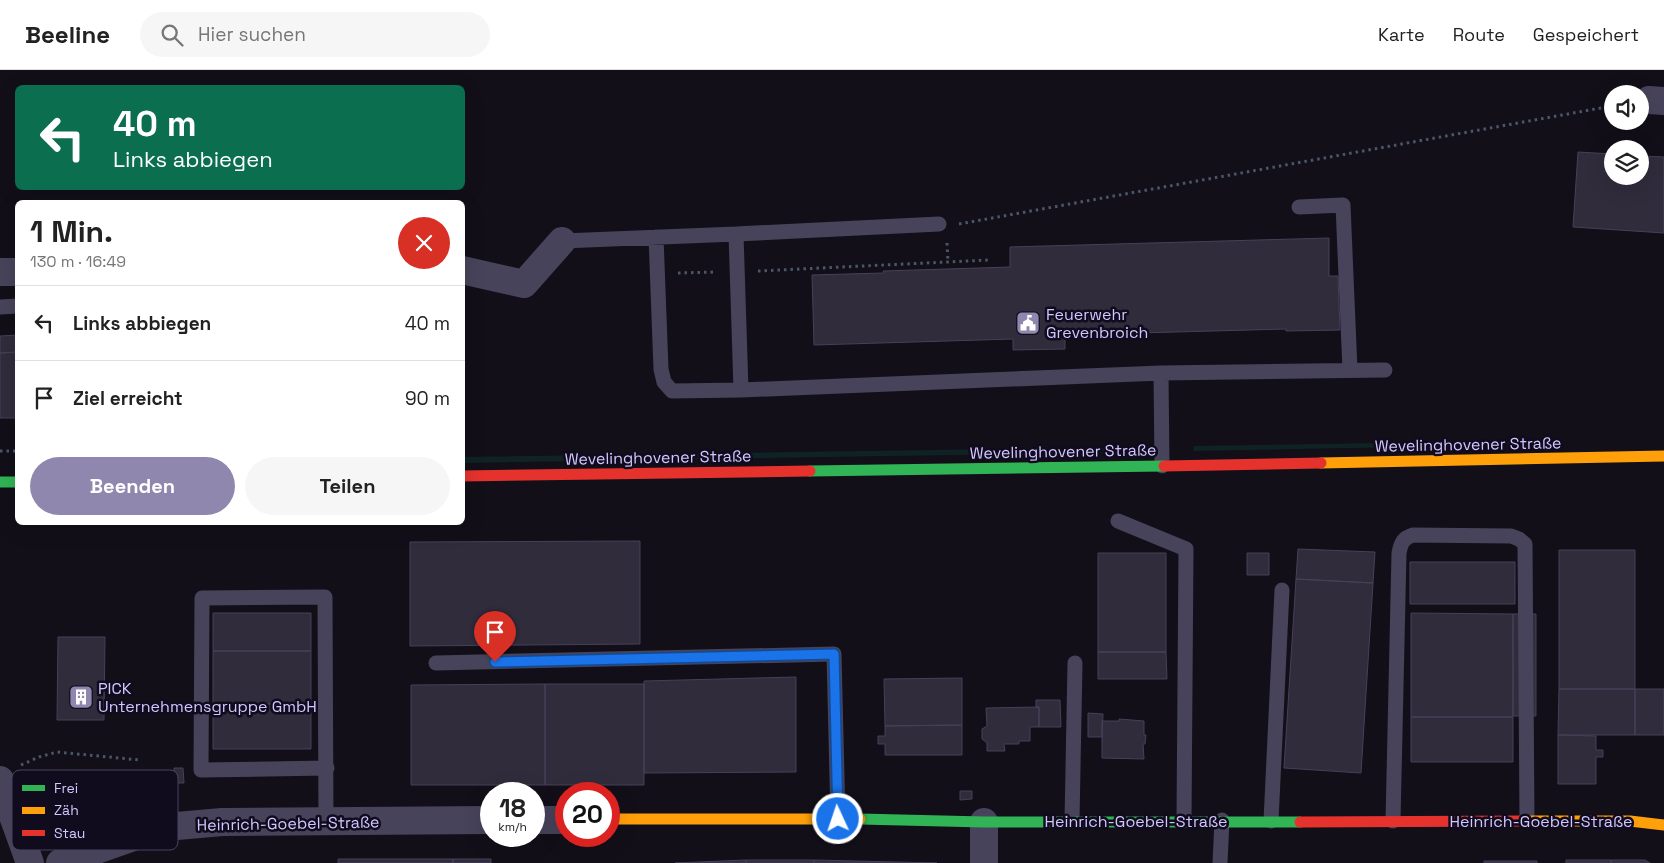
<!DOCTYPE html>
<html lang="de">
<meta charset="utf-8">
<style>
body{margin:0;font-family:"Space Grotesk",sans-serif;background:#f6f6f6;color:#222;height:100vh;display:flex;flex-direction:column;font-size:19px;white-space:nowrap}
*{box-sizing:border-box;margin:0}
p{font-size:16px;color:#767676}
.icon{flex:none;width:28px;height:28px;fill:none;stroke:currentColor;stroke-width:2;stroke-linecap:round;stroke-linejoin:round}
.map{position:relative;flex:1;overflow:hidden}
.side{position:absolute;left:15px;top:130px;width:450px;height:325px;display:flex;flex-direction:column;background:#fff;border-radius:8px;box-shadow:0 5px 20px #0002}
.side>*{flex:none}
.guide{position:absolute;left:15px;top:15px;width:450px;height:105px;border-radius:8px;box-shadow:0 5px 20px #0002;background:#0b6e4f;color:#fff;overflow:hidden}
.buttons{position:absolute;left:1604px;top:15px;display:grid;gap:10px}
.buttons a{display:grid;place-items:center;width:45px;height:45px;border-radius:50%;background:#fff;box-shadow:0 5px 20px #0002;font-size:25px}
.speed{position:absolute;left:480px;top:712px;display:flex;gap:10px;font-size:25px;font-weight:700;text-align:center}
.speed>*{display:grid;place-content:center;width:65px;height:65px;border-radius:50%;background:#fff;box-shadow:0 5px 20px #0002;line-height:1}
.speed small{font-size:12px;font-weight:400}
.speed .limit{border:8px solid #d22;background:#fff;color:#111}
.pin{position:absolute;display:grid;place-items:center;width:42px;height:42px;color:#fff;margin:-51px -21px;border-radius:50% 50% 50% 0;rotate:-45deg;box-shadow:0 0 5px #0007}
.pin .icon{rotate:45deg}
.me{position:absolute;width:55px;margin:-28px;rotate:357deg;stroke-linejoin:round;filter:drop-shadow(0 0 4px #0008)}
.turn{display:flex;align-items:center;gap:18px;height:105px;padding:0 15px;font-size:22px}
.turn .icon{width:65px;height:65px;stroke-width:2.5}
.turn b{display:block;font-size:35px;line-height:42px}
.round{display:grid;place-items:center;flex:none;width:52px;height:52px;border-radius:26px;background:#f6f6f6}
.overview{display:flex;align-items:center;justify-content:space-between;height:85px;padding:0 15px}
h1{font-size:30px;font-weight:700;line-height:38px}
.cta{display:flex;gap:10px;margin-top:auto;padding:10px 15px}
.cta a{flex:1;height:58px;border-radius:30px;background:#8f87ae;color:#fff;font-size:20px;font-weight:700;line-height:58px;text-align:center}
.cta a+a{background:#f6f6f6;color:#222}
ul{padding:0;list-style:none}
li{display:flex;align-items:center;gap:15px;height:75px;padding:0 15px;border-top:1px solid #e0e0e0}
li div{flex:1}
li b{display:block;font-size:19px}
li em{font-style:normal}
header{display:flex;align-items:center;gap:30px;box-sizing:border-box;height:70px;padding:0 25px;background:#fff;border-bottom:1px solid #e0e0e0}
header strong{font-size:24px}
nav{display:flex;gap:28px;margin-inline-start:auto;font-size:18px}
.search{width:350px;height:45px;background:#f6f6f6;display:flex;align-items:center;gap:12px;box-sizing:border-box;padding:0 18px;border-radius:28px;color:#767676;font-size:19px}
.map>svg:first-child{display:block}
</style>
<header>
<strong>Beeline</strong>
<div class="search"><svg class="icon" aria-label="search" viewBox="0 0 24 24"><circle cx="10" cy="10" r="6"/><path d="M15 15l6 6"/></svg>Hier suchen</div>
<nav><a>Karte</a><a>Route</a><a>Gespeichert</a></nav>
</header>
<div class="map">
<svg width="1664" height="793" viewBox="0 0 1664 793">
<rect width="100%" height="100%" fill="#120f19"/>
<path fill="#0f2325" d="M1512,371V375L1193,381L1194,376Z
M1133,377L1134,382L463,393L462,387Z"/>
<path fill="#302c3c" stroke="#474058" d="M1578,82L1612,84V106H1640V86L1664,87V163L1573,157Z
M1329,168V206H1338L1340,260L1286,261V259L1065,265V279L1013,280V269L814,275L812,205L884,203L883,201L1010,197V177Z
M18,265V282L0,283V266Z
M18,282V348H0V283Z
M640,471V574L410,576V472Z
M1298,479L1375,482L1373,513L1296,509Z
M1559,480H1635V619H1559Z
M1098,483H1166V582H1098Z
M1247,483H1269V505H1247Z
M1410,492H1515V534H1410Z
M1296,509L1373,513L1361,703L1284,698Z
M213,543H311V581H213Z
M1411,543L1513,544V647H1411Z
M1513,544H1536V646H1513Z
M58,567H105L104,650H57Z
M213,581H311V634H213Z
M1098,582H1166L1167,609H1098Z
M796,607V702L644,703V611Z
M962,608V655L885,656L884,609Z
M545,614H644V715H545Z
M545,614V715H411V615Z
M1559,619H1635V665H1558Z
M1635,619H1664V665H1635Z
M1036,630H1060L1061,657H1039V637H1036Z
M213,634H311V679H213Z
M1039,637V657H1030V671H1019V674H1004L1005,681H987V673L982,669V659L987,656L986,638Z
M1088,643L1103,644L1102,667H1088Z
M1411,647H1513V692H1411Z
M1119,649L1144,651V665H1146L1145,674H1143L1144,689L1102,688V651H1119Z
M962,655V685H885V674H878V666H885V656Z
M1558,665L1596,666V680H1603V687H1596V714H1558Z
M174,698H183L184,713H174Z
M960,721H972V729L960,730Z
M338,789H453V793H338Z
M453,789H491V793H453Z
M746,790H814V793H746Z
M746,790V793H675Z
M814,790L937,793H814Z
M1566,790H1611V793H1566Z
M1611,790H1645L1650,793H1611Z
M1484,791H1537V793H1484Z"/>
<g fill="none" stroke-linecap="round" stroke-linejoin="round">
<path stroke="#4a5766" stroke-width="3" stroke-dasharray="2.5 4" stroke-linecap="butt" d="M959,154L1612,36
M947,173L948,192
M758,201L989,190
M678,203L717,202
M0,381H18
M21,695L39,687L57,682L140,690"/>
<path stroke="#47435a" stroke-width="15" d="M1299,137L1343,135L1350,300
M736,164L939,154
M656,167L661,299L664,312L672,321L741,320
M562,171L736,164L741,320L1161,303L1385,300
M0,237L18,236
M1161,303L1162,396
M1118,451L1186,479L1184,751
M436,593L834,584L838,749
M326,751L325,527L202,528L201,700L327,698
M1072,751L1075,593
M1271,751L1282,520
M1393,751L1399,483C1401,473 1403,468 1413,465L1511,466L1519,469L1525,474L1527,751
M1220,793L1222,750"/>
<path stroke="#47435a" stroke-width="28" d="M1649,30L1664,31
M462,200L524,214L562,171
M0,202H18
M0,710L30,793
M534,750H566
M60,793L139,765L177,756L222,752L491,750
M984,793V752"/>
<path stroke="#30b455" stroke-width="11" d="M810,401L1164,396
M0,412H18
M860,749L984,752H1300"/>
<path stroke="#ff9f0a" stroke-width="11" d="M1321,393L1664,386
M609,749H860
M1527,751H1630L1664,755"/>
<path stroke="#e5322d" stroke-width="11" d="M1164,396L1321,393
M462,406L810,401
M1300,752L1527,751"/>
</g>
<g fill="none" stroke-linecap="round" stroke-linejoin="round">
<g stroke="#114b97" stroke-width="12">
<path id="route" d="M495,592L834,584L838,749"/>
</g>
<use href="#route" stroke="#1a73e8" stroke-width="9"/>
</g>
<defs>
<g id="civic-square" transform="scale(1.25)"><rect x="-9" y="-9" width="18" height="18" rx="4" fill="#8f87ae" stroke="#100b1d"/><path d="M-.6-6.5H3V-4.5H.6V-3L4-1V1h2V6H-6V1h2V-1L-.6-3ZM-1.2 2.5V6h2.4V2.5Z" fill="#fff"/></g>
<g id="building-square" transform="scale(1.25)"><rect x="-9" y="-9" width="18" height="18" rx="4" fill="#8f87ae" stroke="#100b1d"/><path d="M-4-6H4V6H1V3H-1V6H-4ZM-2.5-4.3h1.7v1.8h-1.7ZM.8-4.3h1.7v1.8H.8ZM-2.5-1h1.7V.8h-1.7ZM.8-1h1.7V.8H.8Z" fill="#fff"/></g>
</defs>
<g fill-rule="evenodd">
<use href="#civic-square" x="1028" y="253"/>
<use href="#building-square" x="81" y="627"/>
</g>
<g text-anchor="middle" stroke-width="5" stroke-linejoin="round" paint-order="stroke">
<g font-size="16" fill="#d2c7ff" stroke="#100b1d" text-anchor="start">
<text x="1046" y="250">Feuerwehr<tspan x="1046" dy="18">Grevenbroich</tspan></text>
<text x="98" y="624">PICK<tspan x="98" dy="18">Unternehmensgruppe GmbH</tspan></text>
</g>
<g font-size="16" fill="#d2c7ff" stroke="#100b1d">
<text transform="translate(1468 374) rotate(-1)" y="6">Wevelinghovener Straße</text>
<text transform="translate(1063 381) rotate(-1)" y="6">Wevelinghovener Straße</text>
<text transform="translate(658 387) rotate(-1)" y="6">Wevelinghovener Straße</text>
<text x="1136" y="757">Heinrich-Goebel-Straße</text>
<text x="1541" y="757">Heinrich-Goebel-Straße</text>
<text transform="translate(288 753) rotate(-1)" y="6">Heinrich-Goebel-Straße</text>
</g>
</g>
<rect x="12" y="700" width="166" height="80" rx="8" fill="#100b1d" stroke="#4a4361" stroke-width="1"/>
<rect x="22" y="715" width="23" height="6" fill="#30b455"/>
<rect x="22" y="737" width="23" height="7" fill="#ff9f0a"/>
<rect x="22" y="760" width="23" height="6" fill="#e5322d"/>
<g font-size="14" fill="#d2c7ff">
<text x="54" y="723">Frei</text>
<text x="54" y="745">Zäh</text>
<text x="54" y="768">Stau</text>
</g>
</svg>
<div class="buttons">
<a><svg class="icon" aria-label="sound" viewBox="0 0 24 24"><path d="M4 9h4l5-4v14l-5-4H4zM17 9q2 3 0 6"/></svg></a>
<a><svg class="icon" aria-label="layers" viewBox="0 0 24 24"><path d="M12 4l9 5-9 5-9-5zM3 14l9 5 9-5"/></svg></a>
</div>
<div class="speed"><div>18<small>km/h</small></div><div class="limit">20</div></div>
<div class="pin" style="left:495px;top:592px;background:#d93025"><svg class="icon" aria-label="arrive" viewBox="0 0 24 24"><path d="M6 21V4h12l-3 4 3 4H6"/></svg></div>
<svg class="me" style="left:838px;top:749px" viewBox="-20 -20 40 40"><circle r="17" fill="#1a73e8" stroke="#fff" stroke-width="3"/><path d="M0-11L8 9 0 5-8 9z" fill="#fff"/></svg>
<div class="guide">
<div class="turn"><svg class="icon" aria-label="left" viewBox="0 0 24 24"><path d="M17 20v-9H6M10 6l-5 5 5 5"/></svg><div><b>40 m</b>Links abbiegen</div></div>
</div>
<section class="side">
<div class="overview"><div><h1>1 Min.</h1><p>130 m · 16:49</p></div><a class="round" style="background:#d93025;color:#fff"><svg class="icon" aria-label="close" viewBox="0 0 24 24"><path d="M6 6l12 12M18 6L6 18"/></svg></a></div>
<ul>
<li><svg class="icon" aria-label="left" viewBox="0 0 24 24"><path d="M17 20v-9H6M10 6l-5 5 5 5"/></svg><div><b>Links abbiegen</b></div><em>40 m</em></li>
<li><svg class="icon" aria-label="arrive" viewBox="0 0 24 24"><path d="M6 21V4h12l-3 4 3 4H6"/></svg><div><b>Ziel erreicht</b></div><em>90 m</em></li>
</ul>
<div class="cta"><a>Beenden</a><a>Teilen</a></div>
</section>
</div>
